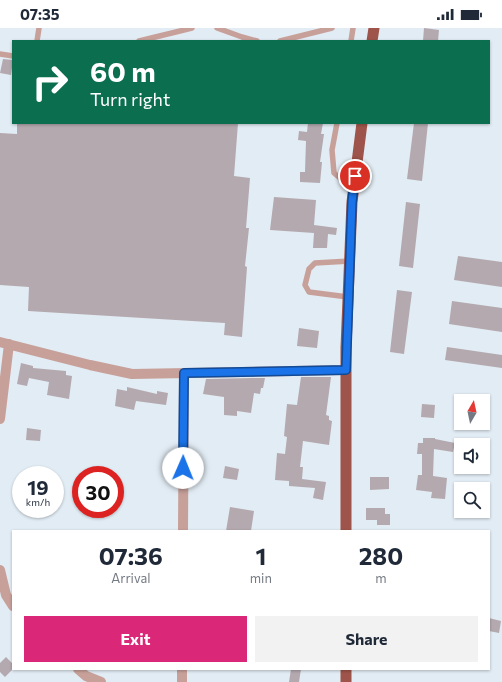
<!DOCTYPE html>
<style>
body{margin:0;font-family:Commissioner,sans-serif;background:#f2f2f3;color:#1f2937;height:100vh;display:flex;flex-direction:column;font-size:15px;white-space:nowrap}
*{box-sizing:border-box;margin:0}
p{font-size:13px;color:#747a83}
.icon{flex:none;width:22px;height:22px;fill:none;stroke:currentColor;stroke-width:2;stroke-linecap:round;stroke-linejoin:round}
.map{position:relative;flex:1;overflow:hidden}
.sheet{position:absolute;left:12px;top:502px;width:478px;height:140px;display:flex;flex-direction:column;background:#fff;border-radius:0px;box-shadow:0 1px 3px #0004}
.sheet>*{flex:none}
.hud{position:absolute;left:12px;top:12px;width:478px;height:84px;border-radius:0px;box-shadow:0 1px 3px #0004;background:#0b6e4f;color:#fff;overflow:hidden}
.needle{width:26px;rotate:9deg}
.fabs{position:absolute;left:454px;top:366px;display:grid;gap:8px}
.fabs a{display:grid;place-items:center;width:36px;height:36px;border-radius:0px;background:#fff;box-shadow:0 1px 3px #0004;font-size:20px}
.speed{position:absolute;left:12px;top:438px;display:flex;gap:8px;font-size:20px;font-weight:700;text-align:center}
.speed>*{display:grid;place-content:center;width:52px;height:52px;border-radius:50%;background:#fff;box-shadow:0 1px 3px #0004;line-height:1}
.speed small{font-size:10px;font-weight:400}
.speed .limit{border:6px solid #d22;background:#fff;color:#111}
.pin{position:absolute;display:grid;place-items:center;width:34px;height:34px;color:#fff;margin:-17px;border:2px solid #fff;border-radius:50%;box-shadow:0 1px 4px #0007}
.me{position:absolute;width:44px;margin:-22px;rotate:1deg;stroke-linejoin:round;filter:drop-shadow(0 0 3px #0008)}
.turn{display:flex;align-items:center;gap:14px;height:84px;padding:0 12px;font-size:18px}
.turn .icon{width:52px;height:52px;stroke-width:2.5}
.turn b{display:block;font-size:28px;line-height:34px}
.eta{display:flex;justify-content:space-evenly;align-items:center;height:68px;text-align:center}
.eta b{font-size:24px;font-weight:700;line-height:28px}
.action{display:flex;gap:8px;margin-top:auto;padding:8px 12px}
.action a{flex:1;height:46px;border-radius:0px;background:#db2777;color:#fff;font-size:16px;font-weight:700;line-height:46px;text-align:center}
.action a+a{background:#f2f2f3;color:#1f2937}
.status{display:flex;justify-content:space-between;align-items:center;height:28px;padding:0 20px;background:#fff;direction:ltr}
.status svg{height:11px;fill:currentColor}
.map>svg:first-child{display:block}
</style>
<div class="status"><b>07:35</b><svg viewBox="0 0 49 12"><path d="M0 12V9h3v3zM5 12V6h3v6zM10 12V3h3v9zM15 12V0h3v12zM26 1h20v11H26zM47 4h2v5h-2z"/></svg></div>
<div class="map">
<svg width="502" height="654" viewBox="0 0 502 654">
<rect width="100%" height="100%" fill="#e2ecf4"/>
<path fill="#b4a9af" d="M424,0L439,2L438,13H423Z
M3,31L13,32L11,47L0,45Z
M17,95H238L234,148L250,150L246,200H249L245,238L247,239L242,309L224,307L225,295L28,283L29,259L0,257V105L17,106Z
M308,95H323L321,106H324L320,134H322L320,155L300,154V144H305L306,113L298,112L299,103L307,104Z
M414,95H428L422,153L407,151Z
M274,169L316,172L314,197L337,200L336,207L328,206L327,220H313L314,205L270,202Z
M406,174L420,176L413,240L399,238Z
M458,228L502,234V259L454,252Z
M397,262L412,264L404,326L390,324Z
M452,273L502,280V304L449,296Z
M299,300L319,303L317,320L297,318Z
M447,319L502,327V340L445,332Z
M21,335L33,338V340L66,343V347L72,348L69,371L47,367L49,354L29,350L27,358L17,356Z
M301,349H331L326,387L329,388V392L332,393L329,417L303,413L300,439H303L302,451L326,454L323,472L313,470L315,460L289,458V453L275,452L277,425L285,426L287,409L284,408L287,376L297,377Z
M252,350H265L263,360H261L260,366L254,365L251,385L237,383V388L224,387V369L203,366L206,351Z
M127,359L157,366V363L168,365L166,377L136,373L134,382L115,378L117,361L127,363Z
M422,376L435,377L434,390L421,389Z
M27,400L41,402L40,413L26,412Z
M423,410H435V411L455,415L453,424L434,421L433,448L447,450L445,471L431,470L432,464L416,462L418,447H422V426H417L418,415H423Z
M225,438L239,441L237,452L223,450Z
M370,449H389V461L370,462Z
M230,479L254,483L251,503H226Z
M366,480H385V486H390V497H377V492H366Z
M489,590L501,593L499,605L489,603Z
M6,629L13,636V641L5,649L0,644V635Z
M291,641H301L299,654H289Z"/>
<g fill="none" stroke-linecap="round" stroke-linejoin="round">
<path stroke="#c8a09a" stroke-width="5.5" d="M217,0L242,9L257,13
M37,13L39,0
M139,13L192,0
M280,13L332,0
M351,13L353,0
M0,26L13,28
M337,95L332,122L334,145L353,161
M348,269L309,264L305,257L309,241L315,235L350,233"/>
<path stroke="#c8a09a" stroke-width="10" d="M0,314L90,337L132,346L346,342
M0,391L9,316
M183,503L184,345
M0,542L6,567L13,578
M78,641L86,648L101,654
M182,654V641"/>
<path stroke="#9e544a" stroke-width="11" d="M372,13L374,0
M346,503V320L352,174L362,95
M346,654V641"/>
</g>
<g fill="none" stroke-linecap="round" stroke-linejoin="round">
<g stroke="#114b97" stroke-width="10">
<path id="route" d="M183,440L184,345L346,342L352,174L355,148"/>
</g>
<use href="#route" stroke="#1a73e8" stroke-width="7"/>
</g>
</svg>
<div class="fabs">
<a><svg class="needle" viewBox="-14 -14 28 28"><path d="M0-13l5 13h-10z" fill="#e53935"/><path d="M0 13l5-13h-10z" fill="#747a83"/></svg></a>
<a><svg class="icon" aria-label="sound" viewBox="0 0 24 24"><path d="M4 9h4l5-4v14l-5-4H4zM17 9q2 3 0 6"/></svg></a>
<a><svg class="icon" aria-label="search" viewBox="0 0 24 24"><circle cx="10" cy="10" r="6"/><path d="M15 15l6 6"/></svg></a>
</div>
<div class="speed"><div>19<small>km/h</small></div><div class="limit">30</div></div>
<div class="pin" style="left:355px;top:148px;background:#d93025"><svg class="icon" aria-label="arrive" viewBox="0 0 24 24"><path d="M6 21V4h12l-3 4 3 4H6"/></svg></div>
<svg class="me" style="left:183px;top:440px" viewBox="-20 -20 40 40"><circle r="19" fill="#fff"/><path d="M0-13L10 11 0 6-10 11z" fill="#1a73e8"/></svg>
<div class="hud">
<div class="turn"><svg class="icon" aria-label="right" viewBox="0 0 24 24"><path d="M7 20v-9h11M14 6l5 5-5 5"/></svg><div><b>60 m</b>Turn right</div></div>
</div>
<section class="sheet">
<div class="eta">
<div><b>07:36</b><p>Arrival</p></div>
<div><b>1</b><p>min</p></div>
<div><b>280</b><p>m</p></div>
</div>
<div class="action"><a>Exit</a><a>Share</a></div>
</section>
</div>
